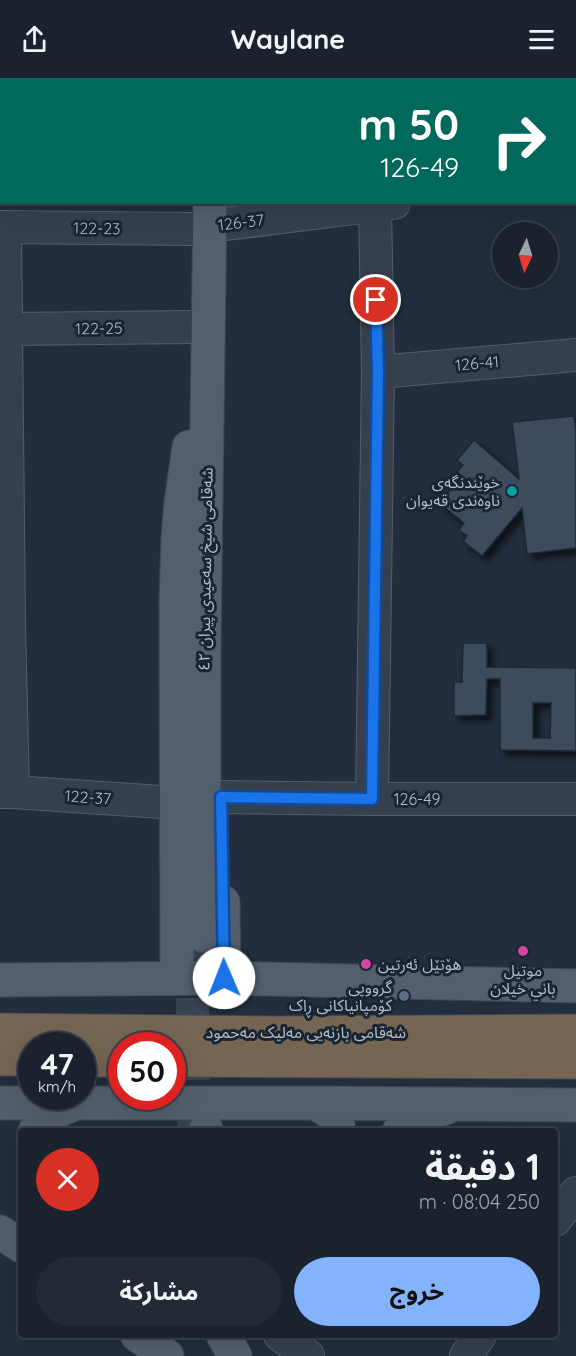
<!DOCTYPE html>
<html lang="ar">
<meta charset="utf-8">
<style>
body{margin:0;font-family:Quicksand,"Noto Sans Arabic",sans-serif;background:#232a36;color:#f1f3f6;direction:rtl;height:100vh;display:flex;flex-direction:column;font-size:22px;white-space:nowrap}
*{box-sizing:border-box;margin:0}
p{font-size:20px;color:#9fa4aa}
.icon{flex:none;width:33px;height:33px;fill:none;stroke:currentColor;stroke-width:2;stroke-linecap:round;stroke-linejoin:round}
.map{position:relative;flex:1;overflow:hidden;direction:ltr}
.side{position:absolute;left:18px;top:1050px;width:540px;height:210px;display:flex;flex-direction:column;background:#1a222e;border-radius:6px;box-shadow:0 6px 24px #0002,0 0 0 2px #383f4a;direction:rtl}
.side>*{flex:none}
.hud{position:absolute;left:0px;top:0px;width:576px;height:126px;box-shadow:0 6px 24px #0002,0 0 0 2px #383f4a;direction:rtl;background:#00695c;color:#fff;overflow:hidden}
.needle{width:39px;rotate:184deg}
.buttons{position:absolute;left:492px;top:144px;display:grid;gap:12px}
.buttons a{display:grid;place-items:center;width:66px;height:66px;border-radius:50%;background:#1a222e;box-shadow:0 6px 24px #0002,0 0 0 2px #383f4a;font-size:30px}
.speed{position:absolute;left:18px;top:954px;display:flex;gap:12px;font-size:30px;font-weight:700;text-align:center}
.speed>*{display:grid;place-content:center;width:78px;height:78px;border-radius:50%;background:#1a222e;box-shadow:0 6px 24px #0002,0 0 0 2px #383f4a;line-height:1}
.speed small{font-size:15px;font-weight:400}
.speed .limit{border:9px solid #d22;background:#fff;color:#111}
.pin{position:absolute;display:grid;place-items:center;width:51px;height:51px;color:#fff;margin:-26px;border:3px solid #fff;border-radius:50%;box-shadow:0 2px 6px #0007}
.me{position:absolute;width:66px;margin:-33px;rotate:359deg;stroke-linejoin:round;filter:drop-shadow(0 0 4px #0008)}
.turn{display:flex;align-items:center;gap:21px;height:126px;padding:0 18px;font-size:27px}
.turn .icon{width:78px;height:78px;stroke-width:2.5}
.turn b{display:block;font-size:42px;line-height:51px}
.round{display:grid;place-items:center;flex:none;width:63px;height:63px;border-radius:32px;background:#232a36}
.head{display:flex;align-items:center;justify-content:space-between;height:102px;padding:0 18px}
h1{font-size:36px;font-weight:700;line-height:45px}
.button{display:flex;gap:12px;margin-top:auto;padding:12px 18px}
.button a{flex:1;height:69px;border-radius:36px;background:#83b3fc;color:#111;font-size:24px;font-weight:700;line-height:69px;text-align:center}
.button a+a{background:#232a36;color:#f1f3f6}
header{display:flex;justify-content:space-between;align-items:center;height:78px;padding:0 18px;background:#1a222e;font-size:27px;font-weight:700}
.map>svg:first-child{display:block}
</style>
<header><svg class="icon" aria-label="menu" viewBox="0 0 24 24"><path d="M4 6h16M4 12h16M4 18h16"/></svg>Waylane<svg class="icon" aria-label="share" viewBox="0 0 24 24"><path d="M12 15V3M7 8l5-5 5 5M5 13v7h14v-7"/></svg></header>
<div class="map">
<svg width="576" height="1278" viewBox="0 0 576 1278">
<defs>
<filter id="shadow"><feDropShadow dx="5.5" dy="5.5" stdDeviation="3" flood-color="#0009"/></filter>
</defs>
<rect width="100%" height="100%" fill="#222e3d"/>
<path fill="#3e4c5d" stroke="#1d2734" stroke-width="1.5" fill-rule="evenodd" filter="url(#shadow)" d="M574,338L576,353V470L527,476L522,430L482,478L463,463L467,458L459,452L464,445L439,425L462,398L457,394L463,387L457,382L474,362L519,401L512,344Z
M463,565H487V589L576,590V673L500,672V601H487L486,637L454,638V604H462ZM533,625H551L550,660H533Z"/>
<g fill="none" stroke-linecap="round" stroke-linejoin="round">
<path stroke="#384352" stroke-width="33" stroke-dasharray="33 16" stroke-linecap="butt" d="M192,871L194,1052"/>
<g stroke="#545e6b" stroke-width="34">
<path id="minor" d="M574,107H576
M0,149L194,151L210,148L394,125
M5,149L9,547L13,714
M6,251L193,249
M378,294L576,277
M0,714H13L176,725
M221,719L372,721H576
M372,721L378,294L375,126
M555,1142L576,1115
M280,1257L308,1278
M466,1278L480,1257"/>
</g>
<g stroke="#3f4956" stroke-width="35">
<path id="major" d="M212,2V0
M223,824L224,900
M204,858V563L210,124
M177,900L176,525L178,460L181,425L189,369
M0,902L224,900L576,908
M0,1025H315L576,1027
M315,1025C327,1032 338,1037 339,1053
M206,1051V1053
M35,1053C47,1037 60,1031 78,1025
M399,1053L425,1037L446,1030
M0,1154L21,1168
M137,1257L167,1278
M223,1257L235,1278"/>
</g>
<g stroke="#414b58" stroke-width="35">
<path id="highway" d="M0,952L275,955L576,953
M0,981H32
M82,982H122
M172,982L576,984"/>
</g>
<use href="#minor" stroke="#36404d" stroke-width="32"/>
<use href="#major" stroke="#545f6d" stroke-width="33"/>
<use href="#highway" stroke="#746653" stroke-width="33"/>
</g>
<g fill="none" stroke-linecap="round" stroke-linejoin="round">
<g stroke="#114b97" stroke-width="15">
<path id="route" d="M224,900L221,719L372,721L378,294L376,222"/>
</g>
<use href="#route" stroke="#1a73e8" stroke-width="10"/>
</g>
<circle fill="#0f9aa8" stroke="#1b2532" stroke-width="2" cx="512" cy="413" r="6"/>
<g fill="#d1479c" stroke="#1b2532" stroke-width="2">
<circle cx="523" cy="873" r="6"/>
<circle cx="366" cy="886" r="6"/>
</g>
<circle fill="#5c6f8a" stroke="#1b2532" stroke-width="2" cx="404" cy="918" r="6"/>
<g text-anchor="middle" stroke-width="6" stroke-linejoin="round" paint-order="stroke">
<g font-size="16" fill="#b2bbc9" stroke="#1b2532">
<text transform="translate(241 144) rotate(-7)" y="6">126-37</text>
<text transform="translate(97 150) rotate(1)" y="6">122-23</text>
<text transform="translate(99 250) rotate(-1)" y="6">122-25</text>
<text transform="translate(477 285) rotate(-5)" y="6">126-41</text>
<text transform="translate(205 491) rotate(-89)" y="6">شەقامی شیخ سەعیدی پیران ٤٢</text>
<text transform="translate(88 719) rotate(4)" y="6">122-37</text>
<text x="417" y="727">126-49</text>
<text x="306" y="960">شەقامی بازنەیی مەلیک مەحمود</text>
</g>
<g font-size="16" fill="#b2bbc9" stroke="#1b2532" text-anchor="end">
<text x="500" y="410">خوێندنگەی<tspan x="500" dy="18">ناوەندی قەیوان</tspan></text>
<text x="378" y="892" text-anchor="start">هۆتێل ئەرتین</text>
<text x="523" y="898" text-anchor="middle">موتيل<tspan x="523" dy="18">باني خيلان</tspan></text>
<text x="392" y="915">گرووپی<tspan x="392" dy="18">کۆمپانیاکانی ڕاک</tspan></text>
</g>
</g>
</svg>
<div class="buttons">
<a><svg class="needle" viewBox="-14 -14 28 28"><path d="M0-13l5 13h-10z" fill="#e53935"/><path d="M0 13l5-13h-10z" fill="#9fa4aa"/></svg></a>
</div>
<div class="speed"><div>47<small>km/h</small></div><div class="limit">50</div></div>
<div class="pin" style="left:376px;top:222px;background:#d93025"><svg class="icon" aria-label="arrive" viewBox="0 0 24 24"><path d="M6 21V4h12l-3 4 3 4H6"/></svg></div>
<svg class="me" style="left:224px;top:900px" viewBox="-20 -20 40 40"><circle r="19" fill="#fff"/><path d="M0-13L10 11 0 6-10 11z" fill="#1a73e8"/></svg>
<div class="hud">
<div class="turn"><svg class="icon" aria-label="right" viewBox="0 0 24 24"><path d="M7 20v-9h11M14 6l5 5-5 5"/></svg><div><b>50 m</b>126-49</div></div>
</div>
<section class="side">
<div class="head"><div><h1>1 دقيقة</h1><p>250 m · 08:04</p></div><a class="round" style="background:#d93025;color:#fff"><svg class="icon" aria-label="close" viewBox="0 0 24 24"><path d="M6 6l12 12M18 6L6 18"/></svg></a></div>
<div class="button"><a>خروج</a><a>مشاركة</a></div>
</section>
</div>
